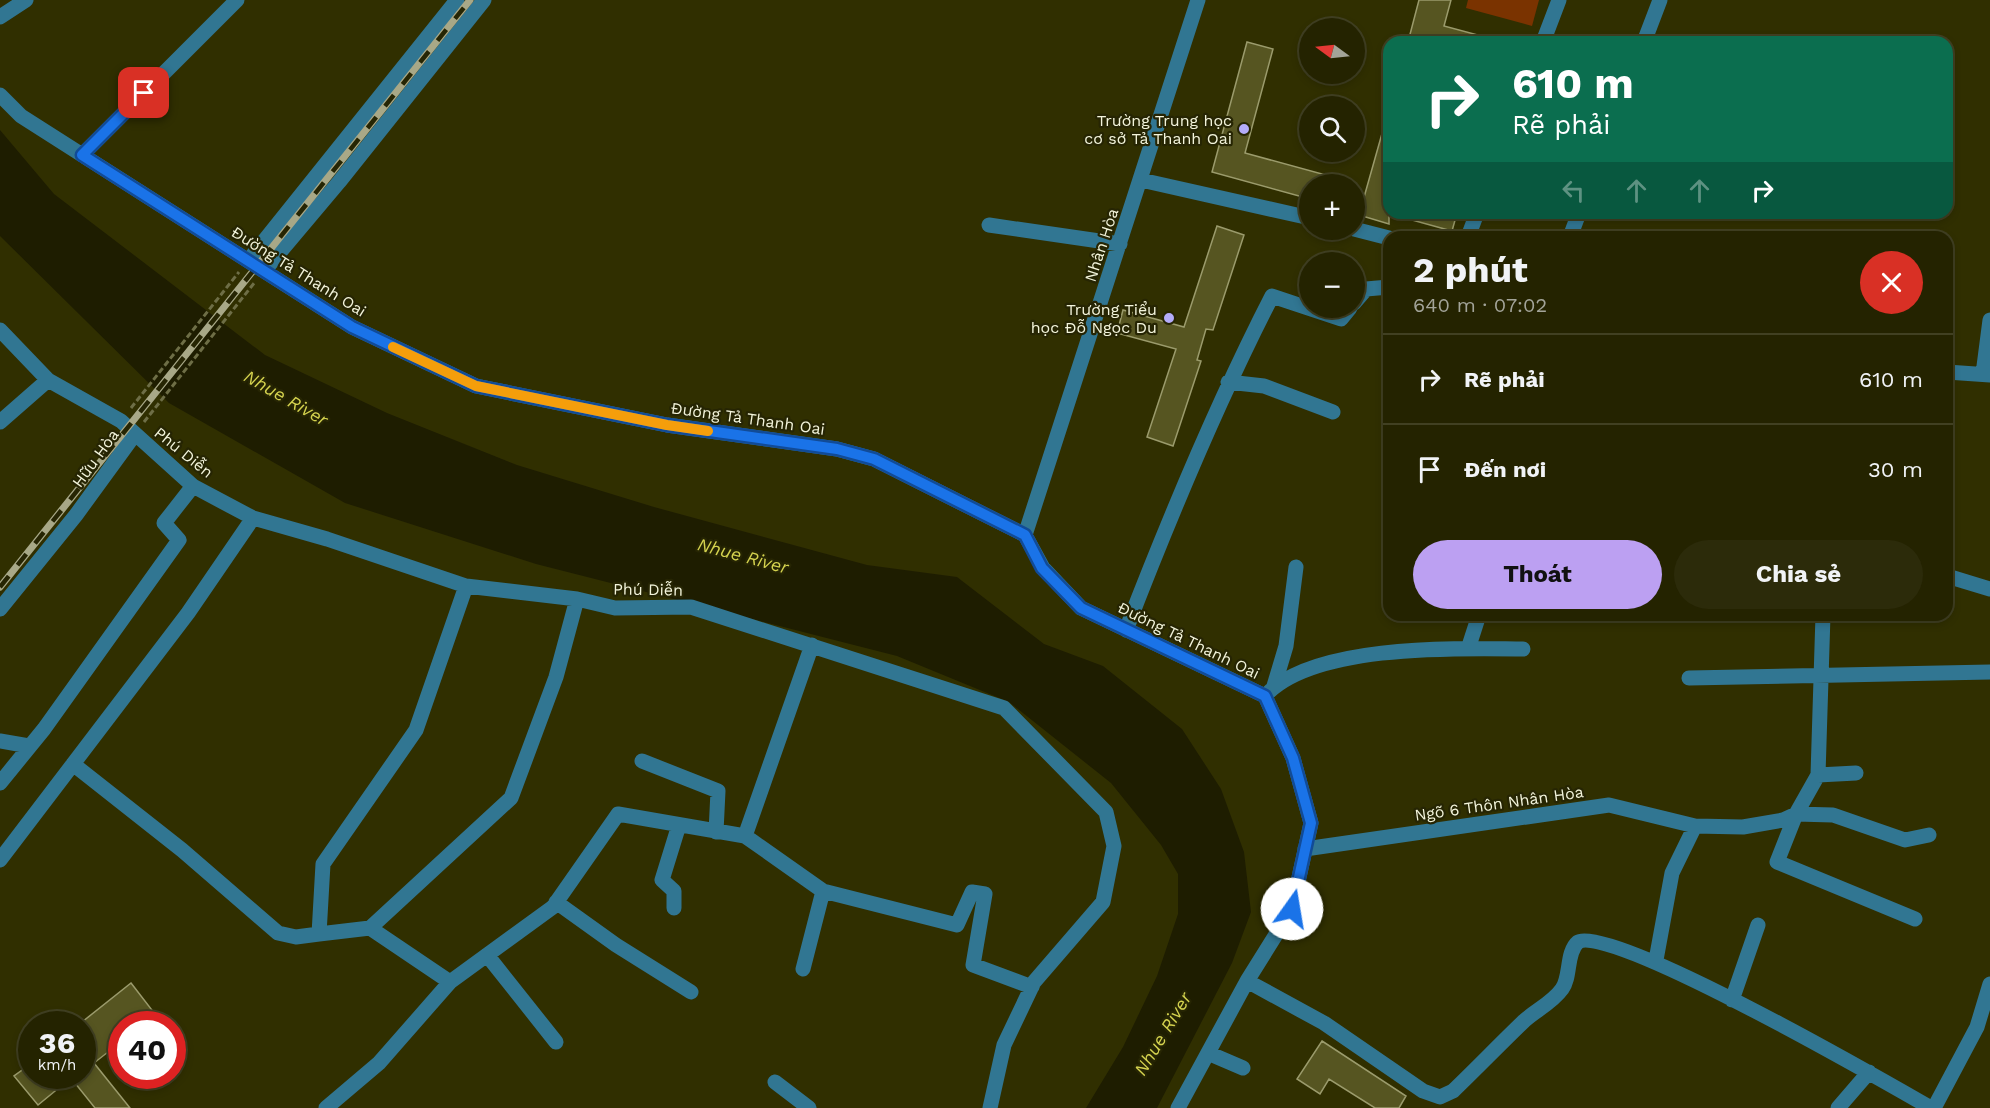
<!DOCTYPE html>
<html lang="vi">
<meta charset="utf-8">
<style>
body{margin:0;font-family:"Work Sans",sans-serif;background:#2c2b0a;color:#f1f3f6;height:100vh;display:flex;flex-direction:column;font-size:22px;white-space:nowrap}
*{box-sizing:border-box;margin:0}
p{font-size:20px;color:#a3a499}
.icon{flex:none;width:33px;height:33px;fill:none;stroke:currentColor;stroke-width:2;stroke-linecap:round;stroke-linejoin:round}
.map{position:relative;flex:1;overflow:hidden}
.panel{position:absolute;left:1383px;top:231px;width:570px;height:390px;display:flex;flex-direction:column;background:#242300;border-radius:18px;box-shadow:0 3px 9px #0003,0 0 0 2px #414022}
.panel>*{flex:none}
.guide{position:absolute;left:1383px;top:36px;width:570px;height:183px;border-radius:18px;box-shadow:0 3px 9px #0003,0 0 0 2px #414022;background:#0b6e4f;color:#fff;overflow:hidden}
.needle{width:39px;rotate:285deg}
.buttons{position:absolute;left:1299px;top:18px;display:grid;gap:12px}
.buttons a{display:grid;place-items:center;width:66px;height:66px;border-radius:50%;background:#242300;box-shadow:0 3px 9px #0003,0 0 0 2px #414022;font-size:30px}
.speed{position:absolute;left:18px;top:1011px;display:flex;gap:12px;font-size:30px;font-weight:700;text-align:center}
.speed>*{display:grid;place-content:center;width:78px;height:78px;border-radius:50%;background:#242300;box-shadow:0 3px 9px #0003,0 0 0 2px #414022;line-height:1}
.speed small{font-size:15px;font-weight:400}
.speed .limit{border:9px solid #d22;background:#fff;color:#111}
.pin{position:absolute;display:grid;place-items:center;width:51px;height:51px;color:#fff;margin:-26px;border-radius:12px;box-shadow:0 3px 9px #0006}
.me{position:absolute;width:66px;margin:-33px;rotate:13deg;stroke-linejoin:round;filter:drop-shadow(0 0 4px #0008)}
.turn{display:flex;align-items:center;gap:21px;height:126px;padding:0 30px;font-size:27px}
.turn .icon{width:78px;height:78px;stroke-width:2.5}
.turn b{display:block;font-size:42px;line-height:51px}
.lanes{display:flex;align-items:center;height:57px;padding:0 30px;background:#0003;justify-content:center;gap:30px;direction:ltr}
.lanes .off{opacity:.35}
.round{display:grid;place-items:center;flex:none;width:63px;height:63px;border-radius:32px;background:#2c2b0a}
.overview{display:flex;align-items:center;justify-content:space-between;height:102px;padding:0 30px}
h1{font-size:36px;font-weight:700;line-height:45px}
.primary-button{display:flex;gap:12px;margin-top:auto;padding:12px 30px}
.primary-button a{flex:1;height:69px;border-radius:36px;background:#bca0f2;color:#111;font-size:24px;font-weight:700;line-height:69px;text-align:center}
.primary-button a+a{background:#2c2b0a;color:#f1f3f6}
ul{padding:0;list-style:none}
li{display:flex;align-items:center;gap:18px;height:90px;padding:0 30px;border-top:2px solid #414022}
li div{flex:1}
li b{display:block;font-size:22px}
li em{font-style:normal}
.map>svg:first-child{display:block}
</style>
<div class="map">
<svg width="1990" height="1108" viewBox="0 0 1990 1108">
<rect width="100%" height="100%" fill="#302f00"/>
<path fill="#7a3300" d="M1468,0H1539L1532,26L1466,8Z"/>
<path fill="#1e1d00" d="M0,130L54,194L265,355L387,413L517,465L654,507L867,565L957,577L1044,644L1103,666L1182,729L1221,789L1244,852L1251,912L1232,963L1157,1108H1086L1123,1047L1157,976L1178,914V874L1161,845L1111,783L1009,702L897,656L536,564L345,503L169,403L0,236Z"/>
<path fill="#565521" stroke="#9b9b6c" stroke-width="1.5" d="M1419,0H1451L1444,26L1489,38L1488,42H1408Z
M1247,42L1273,49L1245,153L1344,180L1343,184H1310V199L1212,172Z
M1385,123L1389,124V224L1359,215Z
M1401,213H1457L1452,231L1401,217Z
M1217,226L1244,235L1213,330L1206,329L1197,360L1201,361L1173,446L1147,437L1176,349L1117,333L1123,310L1184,327Z
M131,983L155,1014L142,1024H122V1041L94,1063L130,1108H95L71,1078L38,1105L14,1076L32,1063V1076H82V1022Z
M1322,1041L1406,1096L1399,1108H1375L1329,1079L1320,1094L1297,1079Z"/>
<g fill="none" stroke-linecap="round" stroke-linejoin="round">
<path stroke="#6e6e46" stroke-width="3" stroke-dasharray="6 3" stroke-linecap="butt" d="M131,408L239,272
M144,422L255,282"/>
<path stroke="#317692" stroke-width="15" d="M0,17L26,0
M1543,42L1559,0
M1644,42L1660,0
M0,95L21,116L352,327L476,386L667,425L837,449L874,459L1025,535L1043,568L1081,608L1265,696L1293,758L1311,823L1292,909L1247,981L1178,1108
M82,155L237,0
M1141,180L1310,218
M989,225L1120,244
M1354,229L1389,238
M1468,237L1477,213
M1570,237L1579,213
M248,261L457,0
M264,271L339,182L484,0
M1354,303L1366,289L1389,287
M0,330L48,380L121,421L193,486L253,518L327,539L466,586L577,599L615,608L691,607L1004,708L1106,812L1114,846L1103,902L1034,982L1004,1045L990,1108
M1947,372L1990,375
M1983,374L1990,320
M1228,382L1264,386L1333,412
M0,422L48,380
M1025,535L1198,0
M1947,576L1990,589
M466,586L416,730L323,864L319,934L370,928L511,798L556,677L577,599
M0,609L76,515L135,434
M1823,615L1818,775L1796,814L1777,862L1915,919
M1126,630C1170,516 1216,405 1272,296L1341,319L1350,308
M1468,649L1479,615
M1689,678L1990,672
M1274,686L1286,646L1296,567
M1265,696C1312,644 1456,648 1523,649
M0,741L29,746
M642,761L718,791L716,832
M73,764L182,850L278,933L296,937L319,934
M1818,775L1856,773
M0,783L44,729L179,540L164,523L193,486
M745,836L823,891L957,925L972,892L985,894L973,965L1032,987
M1305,849L1609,805L1695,826L1743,827L1783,820L1796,814L1833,815L1905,840L1929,835
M0,860L188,613L253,518
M556,902L616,945L691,992
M674,908V891L662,880L679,825
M370,928L450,982
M487,955L556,1042
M1656,960L1672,873L1695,826
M803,969L823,891
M1247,981L1324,1023L1423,1091L1440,1097L1453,1091C1477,1068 1500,1044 1524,1021C1536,1010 1552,1003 1562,989C1571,977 1566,952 1578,942C1607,921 1889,1084 1931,1108
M1732,1000L1758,925
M1208,1053L1243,1068
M775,1082L809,1108
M326,1108L379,1063L450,982L553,907L618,814L745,836L812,645
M1838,1108L1869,1072
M1934,1108L1977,1027L1990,984"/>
<g stroke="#a8a887" stroke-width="7">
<path id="rail" d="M0,587L470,0"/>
</g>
<use href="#rail" stroke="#262503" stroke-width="4.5" stroke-dasharray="14" stroke-linecap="butt"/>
</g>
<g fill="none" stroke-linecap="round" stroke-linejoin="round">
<g stroke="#114b97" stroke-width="15">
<path id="route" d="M144,93L82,155L352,327L476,386L667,425L837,449L874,459L1025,535L1042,568L1081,608L1265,696L1293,758L1311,823L1292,909"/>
</g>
<use href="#route" stroke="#1a73e8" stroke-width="10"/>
<path stroke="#f59e0b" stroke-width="10" d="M393,347L476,386L667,425L708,431"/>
</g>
<g fill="#b4acf9" stroke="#262503" stroke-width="2">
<circle cx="1244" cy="129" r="6"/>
<circle cx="1169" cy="318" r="6"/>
</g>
<g text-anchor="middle" stroke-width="4.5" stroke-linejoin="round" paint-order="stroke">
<g font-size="16" fill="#f3f4db" stroke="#262503" text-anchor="end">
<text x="1232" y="126">Trường Trung học<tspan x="1232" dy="18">cơ sở Tả Thanh Oai</tspan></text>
<text x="1157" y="315">Trường Tiểu<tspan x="1157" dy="18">học Đỗ Ngọc Du</tspan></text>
</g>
<g font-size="16" fill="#f3f4db" stroke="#262503">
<text transform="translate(1101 245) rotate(-72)" y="6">Nhân Hòa</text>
<text transform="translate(299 271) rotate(32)" y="6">Đường Tả Thanh Oai</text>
<text transform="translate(748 418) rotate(8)" y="6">Đường Tả Thanh Oai</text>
<text transform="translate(184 452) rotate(39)" y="6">Phú Diễn</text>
<text transform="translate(95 458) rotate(-54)" y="6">Hữu Hòa</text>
<text transform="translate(648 589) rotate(1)" y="6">Phú Diễn</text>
<text transform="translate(1189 640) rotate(26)" y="6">Đường Tả Thanh Oai</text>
<text transform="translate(1499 803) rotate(-8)" y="6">Ngõ 6 Thôn Nhân Hòa</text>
</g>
<g font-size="18" font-style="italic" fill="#d5d34f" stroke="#262503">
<text transform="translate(286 398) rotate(30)" y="6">Nhue River</text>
<text transform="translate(743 556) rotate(15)" y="6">Nhue River</text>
<text transform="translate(1163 1034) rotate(-59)" y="6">Nhue River</text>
</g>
</g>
</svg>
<div class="buttons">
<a><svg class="needle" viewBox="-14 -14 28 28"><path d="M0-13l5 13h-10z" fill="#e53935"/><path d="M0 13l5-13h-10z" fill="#a3a499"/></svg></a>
<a><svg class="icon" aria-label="search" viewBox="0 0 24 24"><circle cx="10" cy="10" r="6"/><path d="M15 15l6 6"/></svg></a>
<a>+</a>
<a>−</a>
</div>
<div class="speed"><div>36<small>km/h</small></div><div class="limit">40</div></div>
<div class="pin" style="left:144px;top:93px;background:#d93025"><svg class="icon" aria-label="arrive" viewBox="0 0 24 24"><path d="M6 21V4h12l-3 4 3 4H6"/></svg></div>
<svg class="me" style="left:1292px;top:909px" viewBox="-20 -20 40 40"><circle r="19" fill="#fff"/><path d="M0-13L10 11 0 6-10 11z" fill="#1a73e8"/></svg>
<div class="guide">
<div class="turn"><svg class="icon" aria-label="right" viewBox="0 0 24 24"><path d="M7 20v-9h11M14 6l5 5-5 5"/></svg><div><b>610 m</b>Rẽ phải</div></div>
<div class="lanes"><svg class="icon off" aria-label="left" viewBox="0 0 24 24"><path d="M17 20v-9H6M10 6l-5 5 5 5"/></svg><svg class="icon off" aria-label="ahead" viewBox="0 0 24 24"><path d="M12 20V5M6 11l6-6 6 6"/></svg><svg class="icon off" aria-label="ahead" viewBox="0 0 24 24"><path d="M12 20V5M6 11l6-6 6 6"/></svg><svg class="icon" aria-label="right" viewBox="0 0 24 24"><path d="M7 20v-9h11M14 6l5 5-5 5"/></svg></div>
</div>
<section class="panel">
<div class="overview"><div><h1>2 phút</h1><p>640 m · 07:02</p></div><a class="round" style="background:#d93025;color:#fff"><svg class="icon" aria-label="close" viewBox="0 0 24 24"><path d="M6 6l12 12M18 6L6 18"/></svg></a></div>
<ul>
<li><svg class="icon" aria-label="right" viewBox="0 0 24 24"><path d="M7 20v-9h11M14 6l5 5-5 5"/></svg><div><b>Rẽ phải</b></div><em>610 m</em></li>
<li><svg class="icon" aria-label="arrive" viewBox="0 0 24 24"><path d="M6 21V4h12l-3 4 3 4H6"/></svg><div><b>Đến nơi</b></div><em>30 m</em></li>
</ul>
<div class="primary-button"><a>Thoát</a><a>Chia sẻ</a></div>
</section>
</div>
